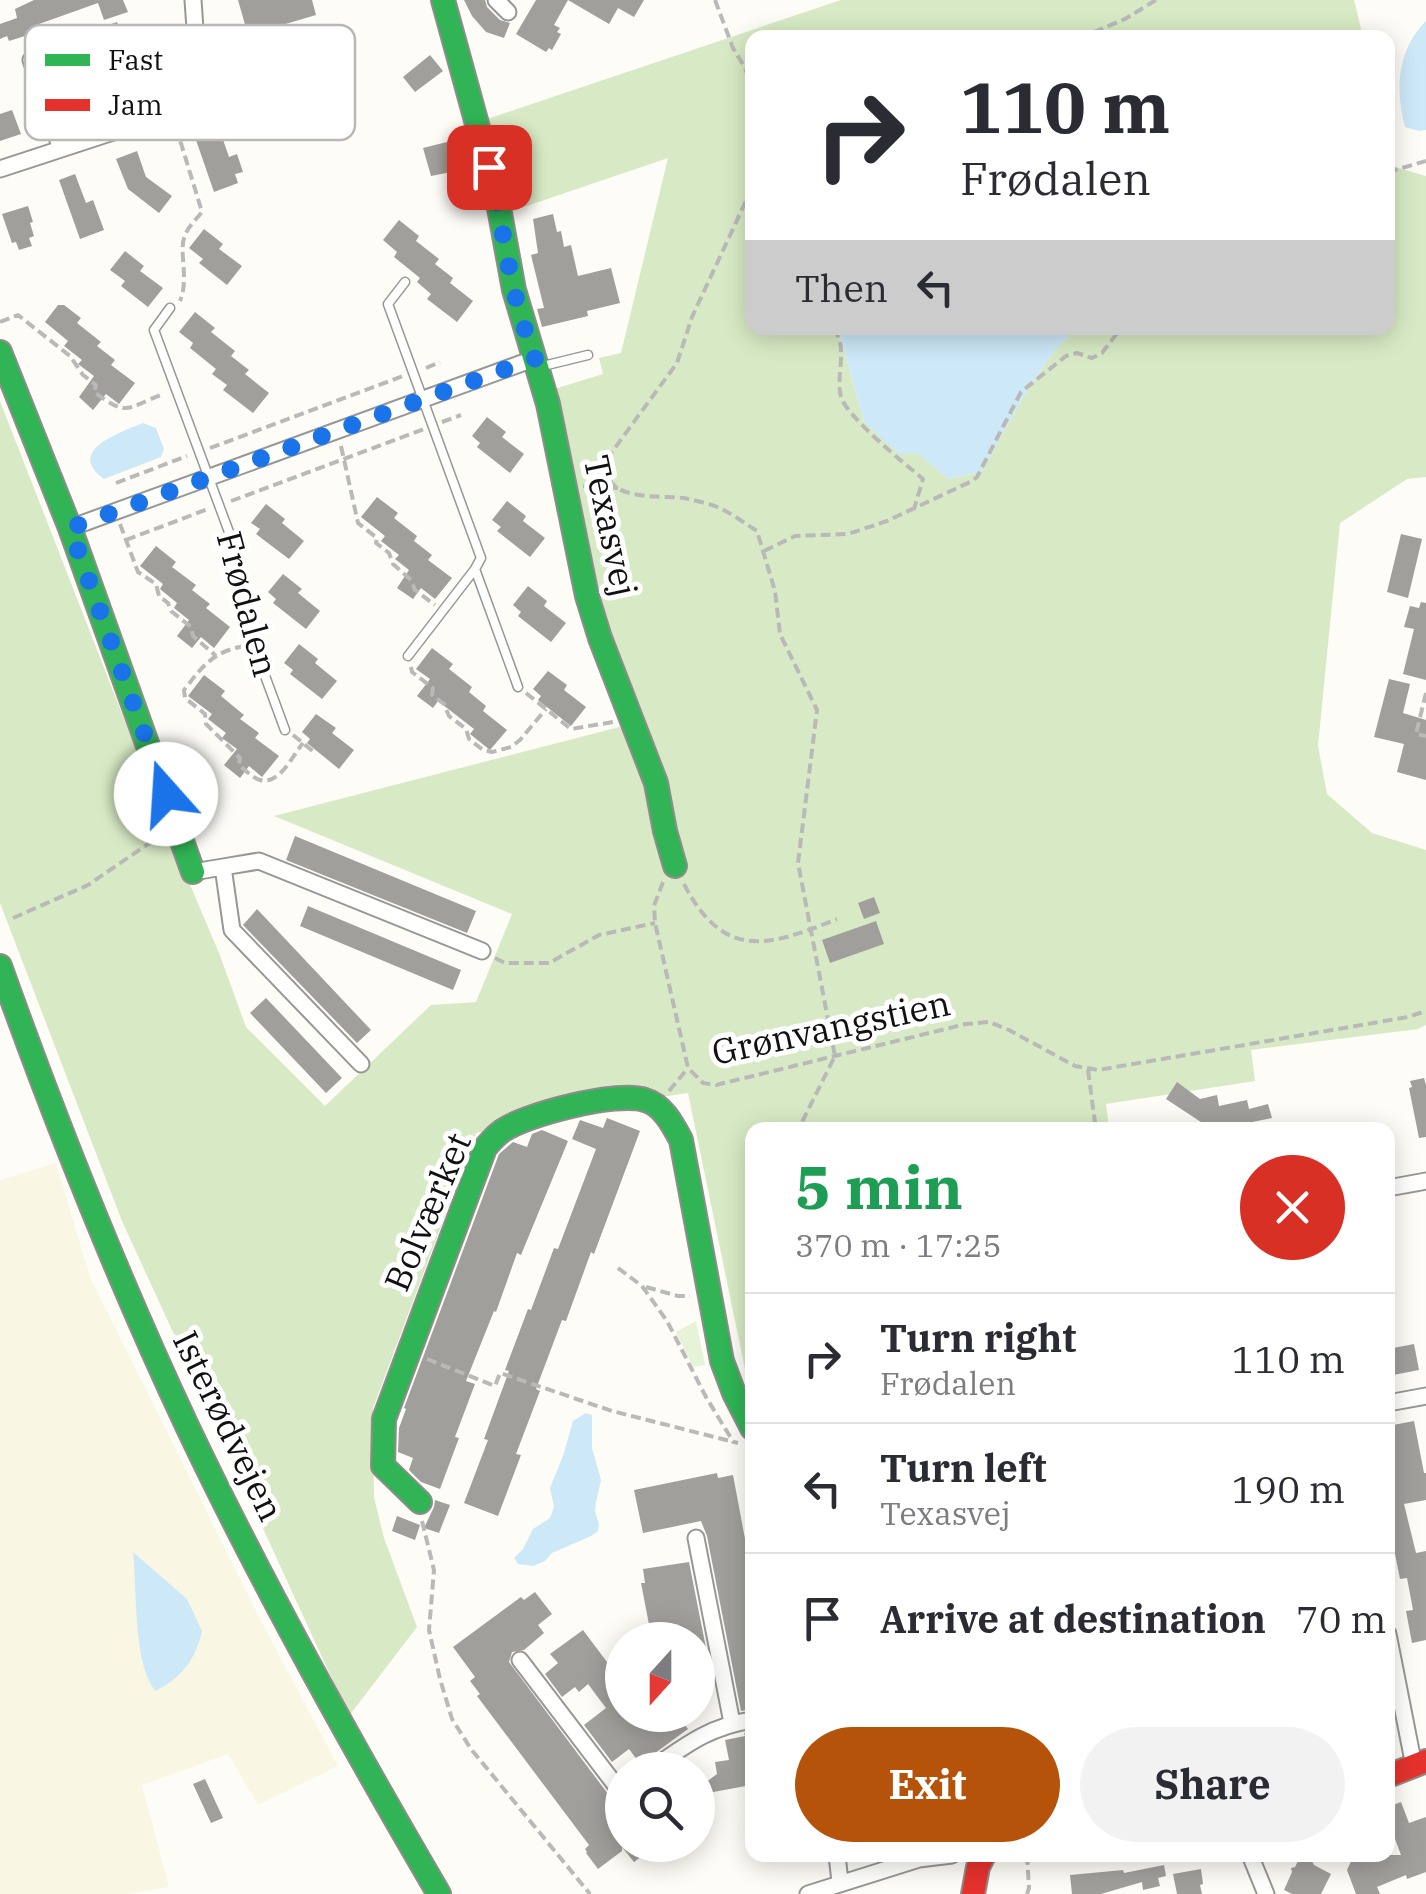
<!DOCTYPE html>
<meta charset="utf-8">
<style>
body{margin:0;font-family:"IBM Plex Serif",serif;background:#f2f2f3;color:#2b2b33;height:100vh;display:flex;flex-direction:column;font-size:38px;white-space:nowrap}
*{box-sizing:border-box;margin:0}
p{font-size:32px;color:#7c7c81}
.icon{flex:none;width:55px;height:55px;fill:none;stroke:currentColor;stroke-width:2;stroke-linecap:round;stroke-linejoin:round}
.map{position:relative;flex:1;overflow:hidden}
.side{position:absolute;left:745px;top:1122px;width:650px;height:740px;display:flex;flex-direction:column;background:#fff;border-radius:20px;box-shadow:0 5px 25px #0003}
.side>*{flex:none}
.hud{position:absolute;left:745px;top:30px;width:650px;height:305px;border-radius:20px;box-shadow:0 5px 25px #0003;background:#fff;color:#2b2b33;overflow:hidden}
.needle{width:65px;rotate:201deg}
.buttons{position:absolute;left:605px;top:1622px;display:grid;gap:20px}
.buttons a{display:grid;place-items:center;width:110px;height:110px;border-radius:50%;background:#fff;box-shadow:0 5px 25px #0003;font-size:50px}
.pin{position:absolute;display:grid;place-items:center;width:85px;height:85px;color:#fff;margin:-42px;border-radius:20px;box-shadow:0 5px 15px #0006}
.me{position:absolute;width:110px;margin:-55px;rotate:341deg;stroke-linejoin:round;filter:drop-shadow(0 0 8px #0008)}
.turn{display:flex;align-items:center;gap:35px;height:210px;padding:0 50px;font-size:45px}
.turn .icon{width:130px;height:130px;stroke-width:2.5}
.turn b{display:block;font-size:70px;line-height:85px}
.then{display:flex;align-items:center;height:95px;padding:0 50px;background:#0003;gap:20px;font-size:38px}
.round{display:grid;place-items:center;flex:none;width:105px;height:105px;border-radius:52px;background:#f2f2f3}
.headline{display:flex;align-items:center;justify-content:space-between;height:170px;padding:0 50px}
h1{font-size:60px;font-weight:800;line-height:75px;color:#1e9e55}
.primary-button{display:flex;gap:20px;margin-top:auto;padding:20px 50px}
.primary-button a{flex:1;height:115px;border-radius:60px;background:#b45309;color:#fff;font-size:40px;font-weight:800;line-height:115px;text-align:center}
.primary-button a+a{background:#f2f2f3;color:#2b2b33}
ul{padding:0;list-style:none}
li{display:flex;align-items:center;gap:30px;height:130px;padding:0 50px;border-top:2px solid #e1e1e2}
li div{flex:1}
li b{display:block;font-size:38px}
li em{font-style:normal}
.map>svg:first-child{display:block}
</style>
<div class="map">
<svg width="1426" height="1894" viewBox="0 0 1426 1894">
<rect width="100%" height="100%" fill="#fdfcf7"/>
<path fill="#f9f7e4" d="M56,1163L90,1277L259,1617L338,1766L258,1805L228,1754L142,1785L169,1887L127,1894H0V1180Z"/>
<path fill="#e7f3d7" d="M696,1321L705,1365L693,1367L676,1332Z"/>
<path fill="#d8eac5" d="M841,0H1354L1363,37L752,38V328H838L864,422L917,452L948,479L981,472C1002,437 1047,345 1080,328H1388V145L1392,166L1426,176V477L1407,479L1340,523L1318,746L1327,794L1372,833L1426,850V1025L1418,1029L1251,1050L1255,1081L1106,1104L1109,1127L1098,1130H752V1403L688,1093L597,1106L476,1133L373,1408L374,1497L384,1538L417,1627L349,1716L122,1221L0,903V401L172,842L219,953L246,1027L325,1106L431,1005L476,1002L512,914L274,816L627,725L551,390L603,374L599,358L621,353L668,158L509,212L484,120Z"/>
<path fill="#cde8f7" d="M1426,21V130L1419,131L1405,127C1395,89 1397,50 1426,21Z
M838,328H1080C1047,345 1002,437 981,472L948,479L917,453L899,454L864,422Z
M143,423L156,428L164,449L161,457L104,479C64,450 122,432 143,423Z
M586,1413L592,1415V1448L601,1480L596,1502L595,1511L599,1525L598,1531L591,1536L552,1553L545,1561L533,1566L518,1564L514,1558L523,1549L533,1529L550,1518L554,1507L550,1488L563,1456L573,1421Z
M133,1552L187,1599L202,1631C196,1659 182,1677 156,1691C133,1667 137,1586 133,1552Z"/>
<path fill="#a19f9c" d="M34,0H123L128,12L104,20L98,3L39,24L42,33L26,39L25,36L9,41L7,36L0,39V24L17,18L15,9Z
M238,0H312L316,15L248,35Z
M464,0H485L487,7L500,20L510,23L504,38L486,32L472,16Z
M536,0H644L634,17L618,8L609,24L568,0L554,25L560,28L557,32L561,34L552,50L549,48L546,52L516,34Z
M117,22L130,55L150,48L166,92L143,100L141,94L112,104L115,110L91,118L84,98L71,102L64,81L118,62L106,26Z
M430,55L443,71L415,92L403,77Z
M311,88L325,134L300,141L286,95Z
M12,110L21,134L0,141V114Z
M220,131L229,157L237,154L243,172L235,174L238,183L214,192L196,140Z
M459,139L465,164L450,168L451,172L431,176L423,148Z
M137,151L146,177L172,196L159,213L128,189L116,159Z
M75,174L86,203L93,200L104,230L80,239L59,180Z
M28,206L33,222L30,223L34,236L29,238L32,246L19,250L16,242L12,243L2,214Z
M553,214L557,232L561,231L564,247L571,245L578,276L611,268L620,303L587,311L588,316L542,327L537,309L544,308L531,255L538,253L533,219Z
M399,220L419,236L416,241L439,259L435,264L453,278L450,283L473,301L457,322L427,299L431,294L417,282L420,278L394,257L397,252L383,240Z
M204,229L223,244L219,249L242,266L227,285L199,263L203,259L189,248Z
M125,251L144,266L140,271L163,288L148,307L121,286L125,281L110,270Z
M58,305H64L81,318L77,323L101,342L97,346L115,360L111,365L135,383L119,404L106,394L93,410L79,397L94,376L78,364L82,360L64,346L68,341L45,322Z
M195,312L215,328L211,332L235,351L231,356L249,370L245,374L269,393L253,413L223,390L227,385L212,374L216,369L190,348L193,343L179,332Z
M487,417L506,432L502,437L524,454L510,473L477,447L480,443L472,436Z
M377,497L398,513L394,518L417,536L414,541L432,555L428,560L452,578L435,599L421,588L413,599L397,588L409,570L395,559L399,555L381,541L385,536L361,517Z
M507,501L526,516L523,521L545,538L530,557L497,531L501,527L492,520Z
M266,504L285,519L282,523L304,541L289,559L256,534L260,529L251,523Z
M1401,534L1422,539L1408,598L1387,592Z
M156,546L176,562L172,567L196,585L192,590L210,604L206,608L230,627L214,648L201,637L192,648L177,636L189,620L174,608L177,603L160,589L163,584L140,566Z
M283,574L302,589L298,593L320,611L306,629L273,603L276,599L268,592Z
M528,586L547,601L544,606L566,623L551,642L518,616L521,612L513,605Z
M1421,602L1426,603V680L1403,674L1414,629L1404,627L1410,606L1419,608Z
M299,644L318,659L315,663L337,681L322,699L290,674L293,670L284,663Z
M432,648L453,664L449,669L472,687L469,692L486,706L483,711L507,730L490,750L470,734L474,729L438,701L433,708L417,696L430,679L416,669Z
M548,671L567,685L564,690L586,707L571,726L538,700L541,696L533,689Z
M204,675L225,691L221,696L244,715L240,719L259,733L255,738L279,756L262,777L249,766L240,778L224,765L237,749L222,738L226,733L208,719L212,714L188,696Z
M1389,679L1410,684L1403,713L1426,720V780L1397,772L1404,744L1374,737Z
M316,714L336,728L332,733L354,750L339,769L307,743L310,739L302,732Z
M295,836L476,911L467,933L286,860Z
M874,897L880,913L864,919L858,903Z
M308,906L461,970L453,990L300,926Z
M257,909L371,1030L357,1043L243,925Z
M876,921L884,944L830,963L822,940Z
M266,998L342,1078L326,1093L250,1013Z
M1424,1078L1426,1085V1137L1419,1138L1409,1088L1412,1087L1410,1081Z
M1177,1082L1200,1099L1217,1095L1219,1106L1247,1100L1249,1109L1268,1104L1272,1118L1213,1130L1166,1099Z
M607,1118L640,1131L594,1254L591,1252L566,1321L562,1320L536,1389L540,1391L516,1454L521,1455L498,1516L464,1503L488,1440L484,1439L509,1371L505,1370L528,1309L531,1310L554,1248L558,1249L596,1149L572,1139L580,1120L603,1128Z
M542,1130L568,1141L521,1255L517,1253L496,1312L494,1311L466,1381L475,1384L455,1437L459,1438L440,1489L421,1482L409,1470L413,1458L398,1452L399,1428L406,1409L404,1408L499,1154L513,1142L527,1147L532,1134Z
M1414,1344L1419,1370L1388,1376V1349Z
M1414,1421L1424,1473H1426V1500L1404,1504L1416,1553L1426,1551V1640L1412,1643L1406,1611L1413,1610L1407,1578L1400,1579L1388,1519V1426Z
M717,1473L718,1478L733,1475L752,1576V1709L741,1711L707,1536L701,1521L643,1533L634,1490Z
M435,1500L450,1505L439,1533L424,1528L434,1507Z
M397,1516L420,1525L415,1540L392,1531Z
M689,1562L708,1658L702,1659L699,1640H652L641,1583H645L643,1569Z
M535,1592L552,1614L538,1625L544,1633L524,1650L512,1652L509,1662L617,1806L622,1803V1845H657L634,1862L622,1847V1851L598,1869L586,1853L587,1852L585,1849L589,1845L477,1696L480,1694L470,1681L475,1677L453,1647L521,1597L524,1600Z
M583,1630L622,1682V1715H677L688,1729L640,1764L629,1749L612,1762L584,1725L606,1708L588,1684L579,1692L575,1687L562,1697L545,1674L558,1663L550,1654Z
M752,1731L751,1785L708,1793L714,1802L698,1815V1780L702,1785L717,1774L715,1762L729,1760L725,1740L745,1736L744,1733Z
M205,1779L223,1818L211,1823L193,1784Z
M1401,1802L1409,1823L1426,1817V1872L1407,1879L1406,1875L1377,1887L1380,1894H1356L1347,1870L1354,1855H1401L1388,1820V1807Z
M1299,1859L1308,1862L1312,1861L1314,1865L1331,1874L1321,1894H1292L1284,1890L1292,1872L1291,1868L1295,1867Z
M1164,1865L1166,1876L1158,1878L1160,1886L1143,1890L1142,1882L1101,1894H1072L1070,1875L1123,1870L1124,1873Z
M1201,1869L1203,1884L1200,1885L1202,1894H1177L1173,1874Z"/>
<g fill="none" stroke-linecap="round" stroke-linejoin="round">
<g stroke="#979795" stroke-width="11">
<path id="lane" d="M405,282L388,304L481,558L475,569L518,687
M170,308L154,330L239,559L237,571L256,626L254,646L285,730
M543,366L588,355
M408,656L475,569"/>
</g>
<g stroke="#979795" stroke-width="19">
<path id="street" d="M496,0L508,12
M31,60L61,149
M0,169L171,113L189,94L198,72L193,0
M70,528L536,358
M223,867L259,861L482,951
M193,872L223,867L232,930L361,1064
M1388,1188L1426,1181
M1388,1403L1426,1396
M696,1538L732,1723
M1388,1634L1414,1766
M520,1660L620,1791L622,1790
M650,1770C686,1745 708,1727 752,1720
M837,1855L840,1882
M1250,1855L1266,1894
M808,1894L919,1859L952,1855"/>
</g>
<g stroke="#8e8d8b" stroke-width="26">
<path id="fast" d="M443,0L497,197L514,290L548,404L587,596L600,638L656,783L665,831L675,866
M0,352L70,528L193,872
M0,966C56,1123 117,1277 188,1428C264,1588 350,1742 439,1894
M420,1502L383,1466L384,1419L485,1148C490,1142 495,1136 502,1131C526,1114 617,1091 645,1100C663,1105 673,1125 681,1140L722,1361L734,1393L752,1428"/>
</g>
<g stroke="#8e8d8b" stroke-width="26">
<path id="jam" d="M1388,1776L1426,1761
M973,1894L978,1867L984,1855"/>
</g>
<path stroke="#b9b9b8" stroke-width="4" stroke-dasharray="10 5" stroke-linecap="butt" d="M715,0L733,48L744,66L752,86
M1080,38L1125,19L1156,0
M176,127L202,212C197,218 190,225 186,233C177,249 190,277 180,301
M1388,172L1426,161
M752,188L692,317L677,363L609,456C595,503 657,495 684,498C694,500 706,503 715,506C730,512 744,523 757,531L775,591L780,634L817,710L798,863L835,1056L803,1120L800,1130
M0,322L18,315L70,356L83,375L96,385L94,392C128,417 125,409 163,394
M835,328C837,335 841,342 841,350C842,365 837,381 841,397C847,417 905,464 923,479L914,509
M426,368L440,362
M442,422L461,415
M341,446L358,523L377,538L376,543L389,553L393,564L411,580L415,590L435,605
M210,448L403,376
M116,483L187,456
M588,485L606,460
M583,486L618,488
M231,501L424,429
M120,524L138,572L156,584L159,596L168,603L171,611L191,627L193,636L216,656
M126,540L208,509
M764,551L795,536L848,534L887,521L972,481L977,477L1021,392L1066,356L1077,353L1092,358L1102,353L1121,328
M245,646C213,651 202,667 184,690L185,698L205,714L206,724L240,758L239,765C245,770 253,778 260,780C279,786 293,755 303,743
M411,667L412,672L433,688L432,695L444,704L449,716L466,729L469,739L483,750L492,752L511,747L520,740L546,709
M526,693L571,729L613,722
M1426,693L1416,734L1426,736
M293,735L314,752
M663,882L654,906L655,923L688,1068L703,1083L716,1085L966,1024L989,1022L1009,1030L1075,1066L1098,1070L1408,1017L1426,1011
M684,884C724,961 768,947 837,919
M13,918L88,885L160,836
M495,958L505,963H549L599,935L655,923
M1088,1070L1096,1130
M669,1091L688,1068
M618,1268L642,1286L667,1321L706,1397L734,1443
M646,1287L678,1296H690
M427,1359L495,1386L500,1373L612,1411L738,1443
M422,1521L434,1570L429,1630L440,1679L452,1719L471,1749L590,1894
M1027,1855L1029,1888L1027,1894"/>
<use href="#lane" stroke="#fffffe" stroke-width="8"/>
<use href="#street" stroke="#fffffe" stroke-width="15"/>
<use href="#fast" stroke="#30b455" stroke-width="22"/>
<use href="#jam" stroke="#e5322d" stroke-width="22"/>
</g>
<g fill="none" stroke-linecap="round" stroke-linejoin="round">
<path stroke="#1a73e8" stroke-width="18" stroke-dasharray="0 32.4" d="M166,794L70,528L536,358C509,298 505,230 489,167"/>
</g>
<g text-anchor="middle" stroke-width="10" stroke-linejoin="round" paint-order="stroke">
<g font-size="35" fill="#111" stroke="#fff">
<text transform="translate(610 526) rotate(78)" y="12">Texasvej</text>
<text transform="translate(247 604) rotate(75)" y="12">Frødalen</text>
<text transform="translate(831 1028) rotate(-12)" y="12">Grønvangstien</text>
<text transform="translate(428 1212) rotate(-67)" y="12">Bolværket</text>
<text transform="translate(228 1426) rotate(64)" y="12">Isterødvejen</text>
</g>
</g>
<rect x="25" y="25" width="330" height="115" rx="15" fill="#fff" stroke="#b8b8b8" stroke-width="2.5"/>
<rect x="45" y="54" width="45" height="12" fill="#30b455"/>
<rect x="45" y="99" width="45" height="12" fill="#e5322d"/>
<g font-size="28" fill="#111">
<text x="108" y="70">Fast</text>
<text x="108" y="115">Jam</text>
</g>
</svg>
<div class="buttons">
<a><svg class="needle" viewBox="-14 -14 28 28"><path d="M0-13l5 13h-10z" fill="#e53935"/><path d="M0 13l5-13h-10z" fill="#7c7c81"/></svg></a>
<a><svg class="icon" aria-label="search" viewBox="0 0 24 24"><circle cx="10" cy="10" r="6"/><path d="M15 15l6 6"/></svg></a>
</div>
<div class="pin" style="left:489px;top:167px;background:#d93025"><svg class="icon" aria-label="arrive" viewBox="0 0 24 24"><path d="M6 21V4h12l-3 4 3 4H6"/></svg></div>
<svg class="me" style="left:166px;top:794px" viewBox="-20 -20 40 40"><circle r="19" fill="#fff"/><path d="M0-13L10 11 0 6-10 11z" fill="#1a73e8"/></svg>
<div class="hud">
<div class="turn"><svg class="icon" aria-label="right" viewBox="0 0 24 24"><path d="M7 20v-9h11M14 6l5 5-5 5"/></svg><div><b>110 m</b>Frødalen</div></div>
<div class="then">Then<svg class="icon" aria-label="left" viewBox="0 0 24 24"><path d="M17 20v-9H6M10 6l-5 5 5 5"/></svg></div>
</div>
<section class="side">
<div class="headline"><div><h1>5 min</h1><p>370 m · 17:25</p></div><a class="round" style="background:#d93025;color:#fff"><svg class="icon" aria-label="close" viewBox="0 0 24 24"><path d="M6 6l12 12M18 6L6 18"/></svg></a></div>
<ul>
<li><svg class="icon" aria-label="right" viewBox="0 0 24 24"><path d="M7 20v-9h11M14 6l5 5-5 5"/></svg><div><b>Turn right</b><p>Frødalen</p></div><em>110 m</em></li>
<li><svg class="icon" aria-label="left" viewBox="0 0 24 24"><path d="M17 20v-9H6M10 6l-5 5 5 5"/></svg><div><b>Turn left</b><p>Texasvej</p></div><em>190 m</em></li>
<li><svg class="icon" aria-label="arrive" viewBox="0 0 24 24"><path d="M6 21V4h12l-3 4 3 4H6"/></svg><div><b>Arrive at destination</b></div><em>70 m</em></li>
</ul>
<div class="primary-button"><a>Exit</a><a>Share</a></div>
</section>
</div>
